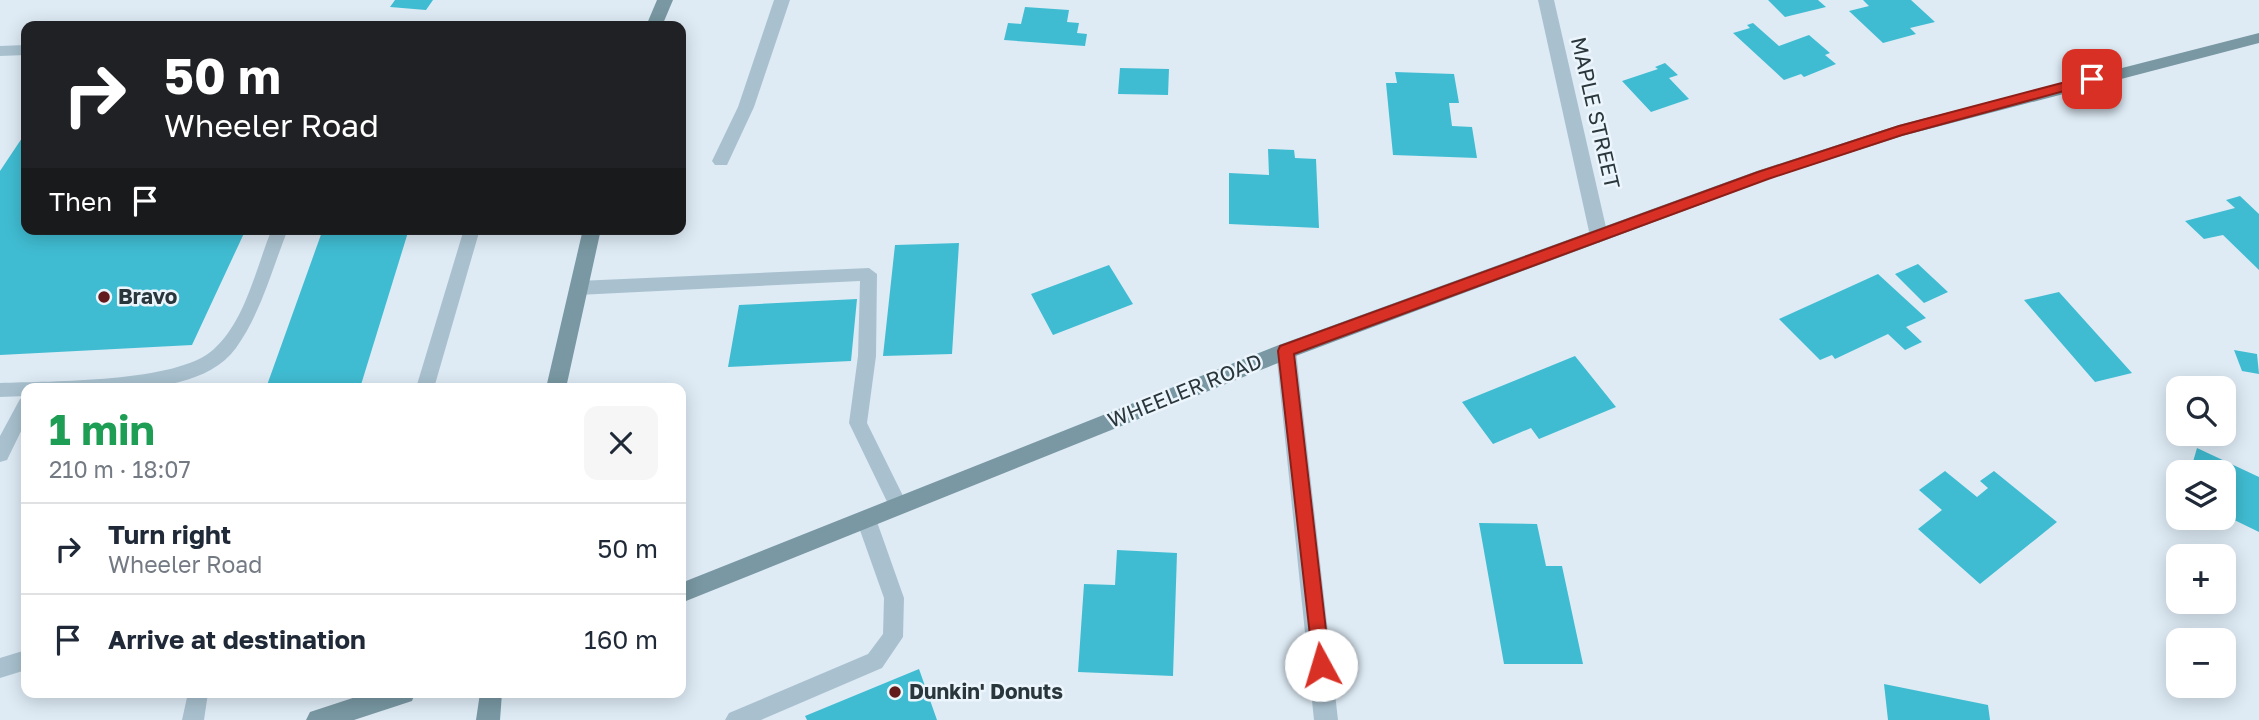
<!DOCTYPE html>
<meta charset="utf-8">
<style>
body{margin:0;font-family:"Golos Text",sans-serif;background:#f6f6f7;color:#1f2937;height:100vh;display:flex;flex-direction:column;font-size:26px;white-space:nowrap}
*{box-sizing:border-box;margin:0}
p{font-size:23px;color:#747a83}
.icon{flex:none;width:38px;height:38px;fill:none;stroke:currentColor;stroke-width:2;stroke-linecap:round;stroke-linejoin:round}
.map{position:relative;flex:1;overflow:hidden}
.sheet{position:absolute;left:21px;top:383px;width:665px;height:315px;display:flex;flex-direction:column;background:#fff;border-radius:14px;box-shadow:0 4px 18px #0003}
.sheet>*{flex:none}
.banner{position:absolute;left:21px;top:21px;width:665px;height:214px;border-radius:14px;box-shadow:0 4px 18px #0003;background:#202124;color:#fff;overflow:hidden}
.buttons{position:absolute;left:2166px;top:376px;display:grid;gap:14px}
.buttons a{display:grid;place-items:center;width:70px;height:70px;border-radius:14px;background:#fff;box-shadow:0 4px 18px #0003;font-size:35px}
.pin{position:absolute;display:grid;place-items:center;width:60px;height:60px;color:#fff;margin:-30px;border-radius:14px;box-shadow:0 4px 10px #0006}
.me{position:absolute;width:77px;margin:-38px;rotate:354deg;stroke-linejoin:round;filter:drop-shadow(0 0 5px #0008)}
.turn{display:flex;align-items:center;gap:24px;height:147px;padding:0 28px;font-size:32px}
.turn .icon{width:91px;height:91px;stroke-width:2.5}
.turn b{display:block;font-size:49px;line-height:60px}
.then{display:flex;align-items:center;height:66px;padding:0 28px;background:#0003;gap:14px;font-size:26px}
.round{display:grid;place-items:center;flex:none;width:74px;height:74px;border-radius:14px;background:#f6f6f7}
.head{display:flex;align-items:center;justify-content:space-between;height:119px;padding:0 28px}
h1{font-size:42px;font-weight:700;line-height:52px;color:#1e9e55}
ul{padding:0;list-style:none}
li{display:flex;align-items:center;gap:21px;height:91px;padding:0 28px;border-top:2px solid #e0e1e3}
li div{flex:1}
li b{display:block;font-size:26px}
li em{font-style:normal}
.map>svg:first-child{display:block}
</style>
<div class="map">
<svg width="2259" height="720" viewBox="0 0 2259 720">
<rect width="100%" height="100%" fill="#deebf5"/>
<path fill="#40bcd2" d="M395,0H433L426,10L390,7Z
M1768,0H1818L1826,7L1785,17Z
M1863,0H1911L1935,22L1910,28L1916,34L1883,43L1849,11L1869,6Z
M1025,7L1069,10L1067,22L1079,23L1077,33L1087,34L1085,46L1004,40L1008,23L1021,24Z
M1753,23L1779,46L1809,35L1830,53L1825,55L1836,64L1804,77L1801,74L1784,80L1733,33L1750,28L1747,25Z
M1665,63L1678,75L1669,78L1689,99L1651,112L1622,81L1658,69L1655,67Z
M1120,68L1169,69L1168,95L1118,94Z
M1395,72L1454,74L1459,103H1449L1452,126L1472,127L1477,158L1393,155L1386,83H1397Z
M26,132V229H246L192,345L0,355V171Z
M1268,149L1294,150L1295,158L1316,159L1319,228L1229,224V173L1269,175Z
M2240,196L2259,214V270L2223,235L2204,239L2185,221L2235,208L2226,200Z
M323,229H409L360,388H266Z
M959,243L952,354L883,356L895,245Z
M1918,264L1948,292L1924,303L1895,274Z
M1109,265L1133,304L1053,335L1031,294Z
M1878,274L1926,318L1906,327L1922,342L1905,350L1888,334L1835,359L1832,355L1820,360L1779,319Z
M2059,292L2132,373L2095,382L2024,300Z
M857,299L851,361L728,367L739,305Z
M2234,350L2257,354L2259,374L2242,371Z
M1575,356L1616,407L1539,439L1531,428L1493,444L1462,402Z
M2197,448L2259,477V532L2224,515V472H2190Z
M1945,471L1977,497L1988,488L1980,481L1994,471L2057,522L1980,584L1918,529L1942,510L1919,490Z
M1479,523L1537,524L1546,566H1562L1583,664H1504Z
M1117,550L1177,553L1173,676L1078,672L1084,584L1115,585Z
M919,669L937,720H807L805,716Z
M1884,684L1988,705L1990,720H1888Z"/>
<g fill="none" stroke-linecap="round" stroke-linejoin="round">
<path fill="#a9c1cf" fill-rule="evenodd" d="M26,45V55L0,56V46Z
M272,229H288C272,269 261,313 236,348C197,402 86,388 26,388V396L0,397V383C50,381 178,383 214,349C246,320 256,267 272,229Z
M464,229H480L434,388H416Z
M869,268L877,274L876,356L867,423L908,506L906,512L899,514L892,512L849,423L858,356L860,281L578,295L570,288L578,281Z
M26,396V421L7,460L0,462V436L20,399Z
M866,510L873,513L876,519L904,598L903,637L882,668L761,720H725L729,713L868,654L883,634L884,598L856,519L859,513Z
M26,650V670L0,678V658Z
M188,693H208L204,720H182Z"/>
<path fill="#a9c1cf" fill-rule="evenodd" d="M774,0H790L754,107L727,165H715L712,161L738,107Z
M1538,0H1554L1608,236L1599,243L1590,236Z
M1286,343L1293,345L1296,351L1338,720H1314L1276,351L1279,345Z"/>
<path fill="#7998a3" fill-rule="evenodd" d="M657,0H673L662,26H646Z
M2259,33V43L1902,136L1769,179L1293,357L681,603V583L1279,345L1757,171L1899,125Z
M583,229H601L566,388H546Z
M368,693H415L412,701L354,720H306L310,712Z
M480,693H502L500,720H476Z"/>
</g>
<path fill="#d93025" stroke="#8d1f18" stroke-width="2" d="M2092,75L2098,79L2097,82L1902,135L1768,179L1294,354L1330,665L1327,671L1321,674L1314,671L1278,351L1280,346L1758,172L1899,126Z"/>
<g fill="#621a1c" stroke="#ecf5fc" stroke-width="2.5">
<circle cx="104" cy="297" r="7"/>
<circle cx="895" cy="692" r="7"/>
</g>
<g text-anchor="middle" stroke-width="5" stroke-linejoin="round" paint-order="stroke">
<g font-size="21" fill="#29373c" stroke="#ecf5fc">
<text transform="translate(1595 113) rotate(77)" y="7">MAPLE STREET</text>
<text transform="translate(1185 391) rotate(-22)" y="7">WHEELER ROAD</text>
</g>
<g font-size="21" font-weight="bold" fill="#29373c" stroke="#ecf5fc" text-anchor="start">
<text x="118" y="304">Bravo</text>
<text x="909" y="699">Dunkin' Donuts</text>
</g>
</g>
</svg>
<div class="buttons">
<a><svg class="icon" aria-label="search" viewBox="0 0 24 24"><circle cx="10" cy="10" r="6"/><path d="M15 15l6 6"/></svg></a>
<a><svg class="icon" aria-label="layers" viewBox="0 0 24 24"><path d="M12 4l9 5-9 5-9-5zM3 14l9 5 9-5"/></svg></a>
<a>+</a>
<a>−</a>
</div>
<div class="pin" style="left:2092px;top:79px;background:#d93025"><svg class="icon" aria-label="arrive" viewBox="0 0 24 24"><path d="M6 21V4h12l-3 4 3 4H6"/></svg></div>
<svg class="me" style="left:1321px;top:665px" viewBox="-20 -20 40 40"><circle r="19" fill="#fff"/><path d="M0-13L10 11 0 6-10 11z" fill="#d93025"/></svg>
<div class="banner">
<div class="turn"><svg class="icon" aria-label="right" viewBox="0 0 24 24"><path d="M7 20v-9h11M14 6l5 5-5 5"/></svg><div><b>50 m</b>Wheeler Road</div></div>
<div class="then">Then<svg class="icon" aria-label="arrive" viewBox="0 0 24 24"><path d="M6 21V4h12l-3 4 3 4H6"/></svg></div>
</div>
<section class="sheet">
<div class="head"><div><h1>1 min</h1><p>210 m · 18:07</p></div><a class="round"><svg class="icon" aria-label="close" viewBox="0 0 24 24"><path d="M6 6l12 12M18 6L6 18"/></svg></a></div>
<ul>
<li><svg class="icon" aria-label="right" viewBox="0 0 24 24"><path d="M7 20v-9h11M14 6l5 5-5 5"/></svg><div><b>Turn right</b><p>Wheeler Road</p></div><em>50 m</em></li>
<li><svg class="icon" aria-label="arrive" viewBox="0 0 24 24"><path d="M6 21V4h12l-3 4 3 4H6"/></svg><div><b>Arrive at destination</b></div><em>160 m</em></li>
</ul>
</section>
</div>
